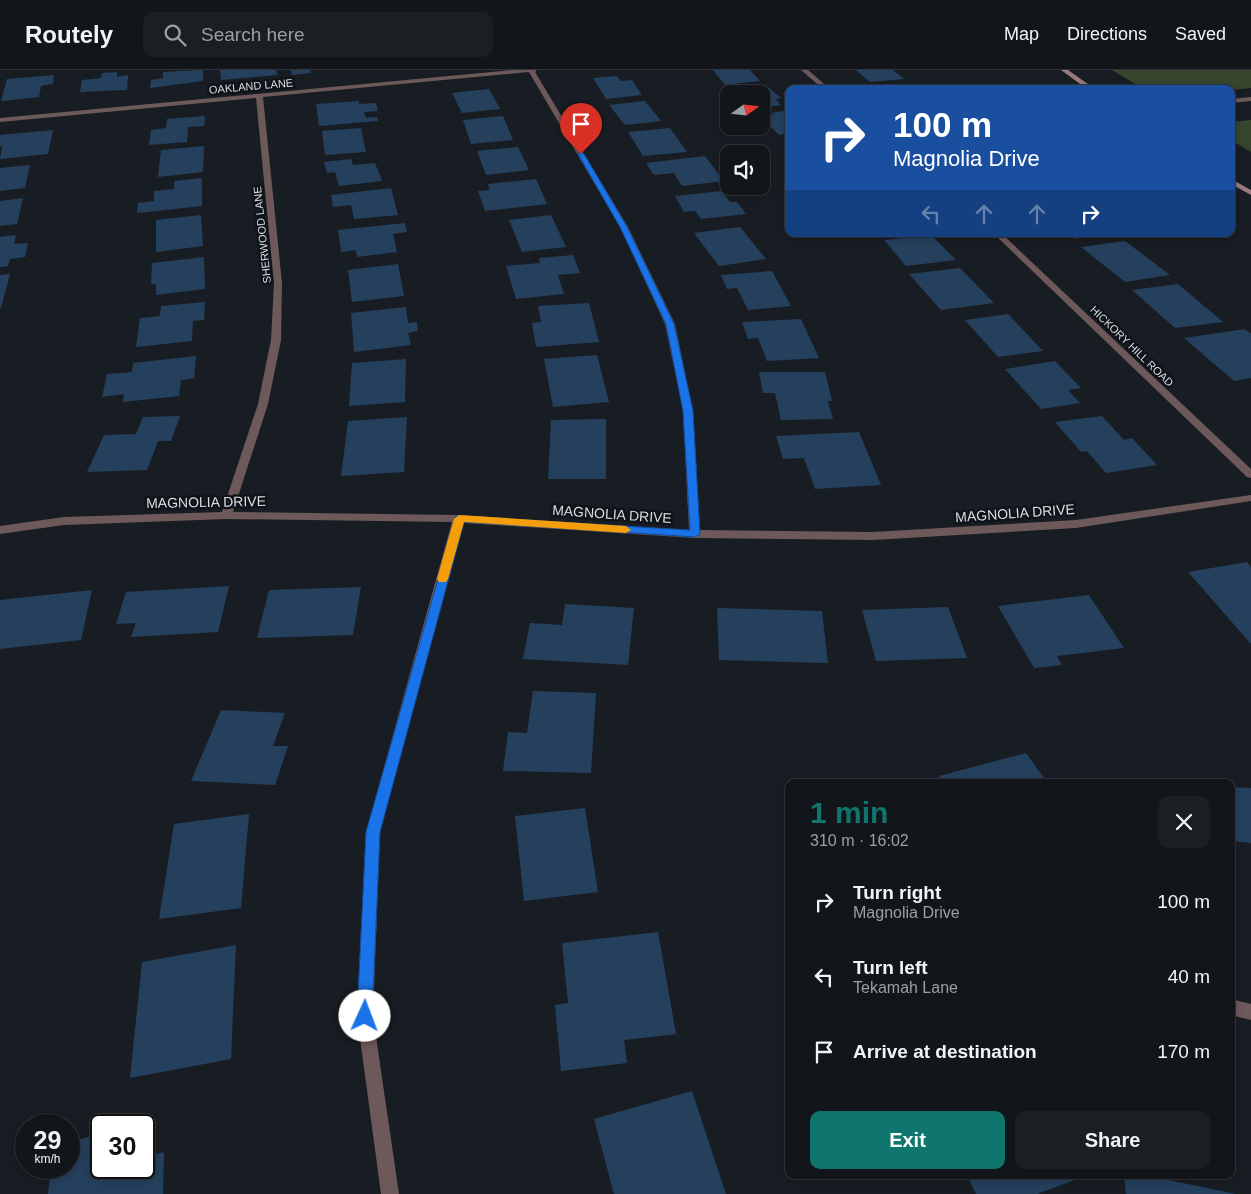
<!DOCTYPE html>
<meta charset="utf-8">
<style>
body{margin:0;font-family:Arial,sans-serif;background:#1b1f23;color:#f1f3f6;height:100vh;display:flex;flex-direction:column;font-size:19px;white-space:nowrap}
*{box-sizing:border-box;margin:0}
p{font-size:16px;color:#9c9fa2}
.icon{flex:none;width:28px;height:28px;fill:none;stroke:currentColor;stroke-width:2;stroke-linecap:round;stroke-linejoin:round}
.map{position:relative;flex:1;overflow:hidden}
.details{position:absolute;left:785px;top:709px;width:450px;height:400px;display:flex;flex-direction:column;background:#12161a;border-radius:10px;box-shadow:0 2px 8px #0003,0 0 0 1px #313539}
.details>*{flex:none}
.guide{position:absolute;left:785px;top:15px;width:450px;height:152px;border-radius:10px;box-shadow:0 2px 8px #0003,0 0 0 1px #313539;background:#1a4fa0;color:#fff;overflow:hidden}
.needle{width:32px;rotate:75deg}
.tools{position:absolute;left:720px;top:15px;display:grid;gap:10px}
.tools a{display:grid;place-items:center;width:50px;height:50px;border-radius:10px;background:#12161a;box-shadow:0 2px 8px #0003,0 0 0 1px #313539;font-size:25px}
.speed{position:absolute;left:15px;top:1044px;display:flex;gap:10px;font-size:25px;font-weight:700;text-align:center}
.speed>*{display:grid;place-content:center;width:65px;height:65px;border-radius:50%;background:#12161a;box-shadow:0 2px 8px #0003,0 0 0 1px #313539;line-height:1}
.speed small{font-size:12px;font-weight:400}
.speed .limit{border:2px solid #111;border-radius:8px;background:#fff;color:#111}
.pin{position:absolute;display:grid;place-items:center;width:42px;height:42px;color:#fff;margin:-51px -21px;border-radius:50% 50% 50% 0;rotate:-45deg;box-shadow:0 0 5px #0007}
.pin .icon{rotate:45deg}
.me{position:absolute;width:55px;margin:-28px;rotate:2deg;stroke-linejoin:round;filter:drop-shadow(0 0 4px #0008)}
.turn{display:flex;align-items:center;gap:18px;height:105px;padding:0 25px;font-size:22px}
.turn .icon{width:65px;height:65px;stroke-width:2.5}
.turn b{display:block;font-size:35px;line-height:42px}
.lanes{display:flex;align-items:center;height:48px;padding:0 25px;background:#0003;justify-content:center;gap:25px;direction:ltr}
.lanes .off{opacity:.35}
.round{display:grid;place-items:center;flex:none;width:52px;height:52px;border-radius:10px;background:#1b1f23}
.head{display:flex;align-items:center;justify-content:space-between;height:85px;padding:0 25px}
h1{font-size:30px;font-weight:600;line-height:38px;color:#0f766e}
.action{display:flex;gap:10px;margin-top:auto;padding:10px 25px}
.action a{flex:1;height:58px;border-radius:10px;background:#0f766e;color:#fff;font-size:20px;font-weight:600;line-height:58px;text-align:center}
.action a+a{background:#1b1f23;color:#f1f3f6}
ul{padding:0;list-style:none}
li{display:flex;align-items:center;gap:15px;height:75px;padding:0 25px}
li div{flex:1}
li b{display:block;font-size:19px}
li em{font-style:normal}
header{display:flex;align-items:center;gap:30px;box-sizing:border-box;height:70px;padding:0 25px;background:#12161a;border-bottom:1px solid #313539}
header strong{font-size:24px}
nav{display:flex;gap:28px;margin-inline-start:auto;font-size:18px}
.search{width:350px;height:45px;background:#1b1f23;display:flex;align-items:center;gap:12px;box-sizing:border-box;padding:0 18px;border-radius:10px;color:#9c9fa2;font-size:19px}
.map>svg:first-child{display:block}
</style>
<header>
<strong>Routely</strong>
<div class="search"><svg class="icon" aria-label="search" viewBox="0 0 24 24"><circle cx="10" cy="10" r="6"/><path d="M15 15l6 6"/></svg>Search here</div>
<nav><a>Map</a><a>Directions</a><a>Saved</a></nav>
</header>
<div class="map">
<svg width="1251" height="1124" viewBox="0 0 1251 1124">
<rect width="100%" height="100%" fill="#181d23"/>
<path fill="#37442e" d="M1112,0H1251V18L1231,20L1143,19Z
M1251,50V82L1231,70V52Z"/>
<path fill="#25405d" d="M203,0V11L150,18L151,10L163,8V2Z
M220,0H276L277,5L221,10Z
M291,0H310L311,3L292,5Z
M713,0H750L760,11L725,15Z
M856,0H893L904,9L870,12Z
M117,2V7L128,5L127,20L80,22L82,10L101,8L102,3Z
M54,5L53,14L41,16L39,27L1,31L7,9Z
M617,6L621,11L632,10L642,25L606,29L593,8Z
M915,14L922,19H879V17Z
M768,17L781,28L775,29L781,35L761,38V24H736L733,21Z
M489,19L500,39L462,43L452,23Z
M359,31V34L376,33L378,41L364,42L366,48L377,47L378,51L319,56L316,34Z
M645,31L661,51L625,55L609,35Z
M789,40V63L779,65L761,47L773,45L771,43Z
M205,46L204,56L188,57L187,72L149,75L151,60L166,58L167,49Z
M503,46L513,70L471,74L463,50Z
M361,58L366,82L325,85L322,61Z
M670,58L687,82L643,86L628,62Z
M53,60L48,84L0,89L2,76H0V65Z
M204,76L203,102L158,107L161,80Z
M518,77L529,100L486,105L477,81Z
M705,86L724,111L682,116L674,103L654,105L646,93Z
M351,89L353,95L375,93L382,111L339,116L335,102L327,103L324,92Z
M30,95L25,118L0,121V98Z
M202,108V136L137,143L138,133L154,131V121L174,119V111Z
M536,109L547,134L485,141L478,121L490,120L488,114Z
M391,118L398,145L354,149L351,135L333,137L331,125Z
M722,121L730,132H737L746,144L701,149L695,141L684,142L675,126Z
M23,128L17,154L0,156V131Z
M201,145L203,176L156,182V150Z
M551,145L566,177L522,182L509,150Z
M405,153L407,162L393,164L397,182L357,187L356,180L341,182L338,160Z
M740,157L766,189L719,196L694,163Z
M900,164H930L956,190L906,196L884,170L904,168Z
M1068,164H1105V165L1074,169Z
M16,165L14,174L28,173L25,187L10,189L8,196L0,197V167Z
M1125,171L1170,205L1125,212L1081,177Z
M573,185L580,203L558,205L564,224L516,229L506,196L540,193L539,188Z
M204,187L205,219L156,225V214H151L152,193Z
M398,194L404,226L352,232L348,200Z
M960,198L994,233L941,240L909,204Z
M772,201L791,236L748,240L737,218L727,219L721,205Z
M10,204L1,238H0V205Z
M1178,214L1223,252L1175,258L1132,220Z
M205,232L204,250L193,251L192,271L136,277L140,248L160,246L161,236Z
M589,233L599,272L536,277L532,253L541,252L538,236Z
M406,237L408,253L417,252L418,261L408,263L411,275L354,282L351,243Z
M1008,244L1043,281L998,287L965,250Z
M801,249L819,288L767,291L758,268L748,269L742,252Z
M1245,259L1251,264V308L1234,311L1184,268Z
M597,285L609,332L553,337L544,289Z
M196,286L194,308L181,310L179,326L123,332L124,324L102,327L107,304L132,302L133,293Z
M406,289L405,332L349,336L352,293Z
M1055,291L1081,318L1068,320L1080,333L1041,339L1005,299Z
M759,302H825L832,331H828L833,349L781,350L775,323H763Z
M180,346L171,371H158L147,400L87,402L104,365L136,364L143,347Z
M1102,346L1124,370L1132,368L1157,395L1106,403L1087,381L1081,382L1055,352Z
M407,347L404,402L341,406L348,351Z
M606,349V409H548L551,350Z
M859,362L881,415L815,419L804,388L783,389L776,366Z
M1247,492L1251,497V574L1188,502Z
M229,516L218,562L131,567L136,553L116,554L126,522Z
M361,517L353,565L257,568L269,520Z
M92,520L81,570L0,579V530Z
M1089,525L1124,578L1057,586L1062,595L1034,598L998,536Z
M565,534L634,538L628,595L523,589L530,553L562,555Z
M948,537L967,588L876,591L862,540Z
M717,538L822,541L828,593L719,590Z
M533,621L596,623L591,703L503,701L508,662L527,663Z
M221,640L285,643L273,676H288L275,715L191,711Z
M1026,683L1047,712H943L939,706Z
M1231,717L1251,718V773L1231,771Z
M585,738L598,822L524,831L515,746Z
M249,744L241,838L159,849L174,754Z
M658,862L676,964L624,970L627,993L561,1001L555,935L568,933L562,873Z
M236,875L231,989L130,1008L142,892Z
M692,1021L726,1124H614L594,1049Z
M101,1064V1098H144V1087L164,1082L163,1124H48L51,1098H69V1072Z
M967,1105H1078L1080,1108L1037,1124H976Z
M1124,1105H1144L1236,1124H1126Z"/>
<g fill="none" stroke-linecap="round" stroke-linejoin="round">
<path fill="#6d585a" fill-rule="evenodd" d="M514,0H537L535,2L628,157L675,254L693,341L700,460L873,462L1076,450L1251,425V431L1076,458L873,470L695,468L464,453L380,762L373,946L399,1124H381L357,946L366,762L452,452L226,449L64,455L0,464V456L64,447L222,442L258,334L271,270L274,213L256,28L0,52V48ZM529,2L620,157L665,254L683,341L689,460L459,445L233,442L268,334L281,270L282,213L263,27Z
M801,0H808L830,19H823Z
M1251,27V31L1231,33V29Z
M994,164H1002L1251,399V408L1247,407Z
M1231,929L1251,934V950L1231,945Z"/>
<path fill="#9b7a7d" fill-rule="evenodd" d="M1061,0H1068L1095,19H1087Z
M1231,109L1251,120V125L1231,114Z"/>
</g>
<path fill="#1a73e8" stroke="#114b97" d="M581,82L584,84L627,157L674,254L693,341L700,464L695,467L464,452L380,762L372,946L370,951L365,953L359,951L357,946L366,762L456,446L690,460L683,341L666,254L620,157L578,84Z"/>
<path fill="#f59e0b" d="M459,445L626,456L631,460L626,463L464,452L448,509L446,512H439L437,509L454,449Z"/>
<g text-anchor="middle" stroke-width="5" stroke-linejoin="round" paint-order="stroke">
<g font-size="11" fill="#dadee2" stroke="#0f141a">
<text transform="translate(251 16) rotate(-5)" y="4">OAKLAND LANE</text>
<text transform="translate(262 165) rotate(-96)" y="4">SHERWOOD LANE</text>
<text transform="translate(1132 276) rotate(44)" y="4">HICKORY HILL ROAD</text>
</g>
<g font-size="14" fill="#dadee2" stroke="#0f141a">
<text transform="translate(206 432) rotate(-1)" y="5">MAGNOLIA DRIVE</text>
<text transform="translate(1015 443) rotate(-4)" y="5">MAGNOLIA DRIVE</text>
<text transform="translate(612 444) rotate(4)" y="5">MAGNOLIA DRIVE</text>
</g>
</g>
</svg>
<div class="tools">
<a><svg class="needle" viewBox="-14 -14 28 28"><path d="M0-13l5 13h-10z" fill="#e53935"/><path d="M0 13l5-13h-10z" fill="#9c9fa2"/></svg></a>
<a><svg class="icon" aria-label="sound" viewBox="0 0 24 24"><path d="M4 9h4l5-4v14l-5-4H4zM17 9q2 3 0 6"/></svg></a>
</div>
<div class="speed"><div>29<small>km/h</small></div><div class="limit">30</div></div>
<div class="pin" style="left:581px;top:84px;background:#d93025"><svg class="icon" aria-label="arrive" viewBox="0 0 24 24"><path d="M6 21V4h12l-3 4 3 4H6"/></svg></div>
<svg class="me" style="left:365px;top:946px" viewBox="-20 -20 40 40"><circle r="19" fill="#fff"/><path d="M0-13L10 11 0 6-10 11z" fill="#1a73e8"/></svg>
<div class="guide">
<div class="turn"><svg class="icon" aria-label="right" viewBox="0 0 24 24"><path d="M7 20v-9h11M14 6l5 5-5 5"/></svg><div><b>100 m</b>Magnolia Drive</div></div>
<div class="lanes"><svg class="icon off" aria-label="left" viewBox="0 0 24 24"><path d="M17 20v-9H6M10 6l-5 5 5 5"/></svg><svg class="icon off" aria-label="ahead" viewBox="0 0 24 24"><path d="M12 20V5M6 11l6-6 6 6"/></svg><svg class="icon off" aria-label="ahead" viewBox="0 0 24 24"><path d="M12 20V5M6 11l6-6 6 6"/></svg><svg class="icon" aria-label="right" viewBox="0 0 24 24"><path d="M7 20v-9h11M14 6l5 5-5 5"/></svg></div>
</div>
<section class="details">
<div class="head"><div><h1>1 min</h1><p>310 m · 16:02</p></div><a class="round"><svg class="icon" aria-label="close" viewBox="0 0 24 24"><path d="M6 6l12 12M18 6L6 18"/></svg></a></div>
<ul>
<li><svg class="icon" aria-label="right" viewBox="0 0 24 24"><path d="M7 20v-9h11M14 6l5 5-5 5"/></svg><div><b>Turn right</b><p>Magnolia Drive</p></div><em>100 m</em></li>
<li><svg class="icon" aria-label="left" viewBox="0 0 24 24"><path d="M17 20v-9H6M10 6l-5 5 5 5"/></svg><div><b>Turn left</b><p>Tekamah Lane</p></div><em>40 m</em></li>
<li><svg class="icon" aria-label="arrive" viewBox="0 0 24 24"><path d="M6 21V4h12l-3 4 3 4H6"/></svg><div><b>Arrive at destination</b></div><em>170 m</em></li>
</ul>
<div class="action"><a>Exit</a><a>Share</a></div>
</section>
</div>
